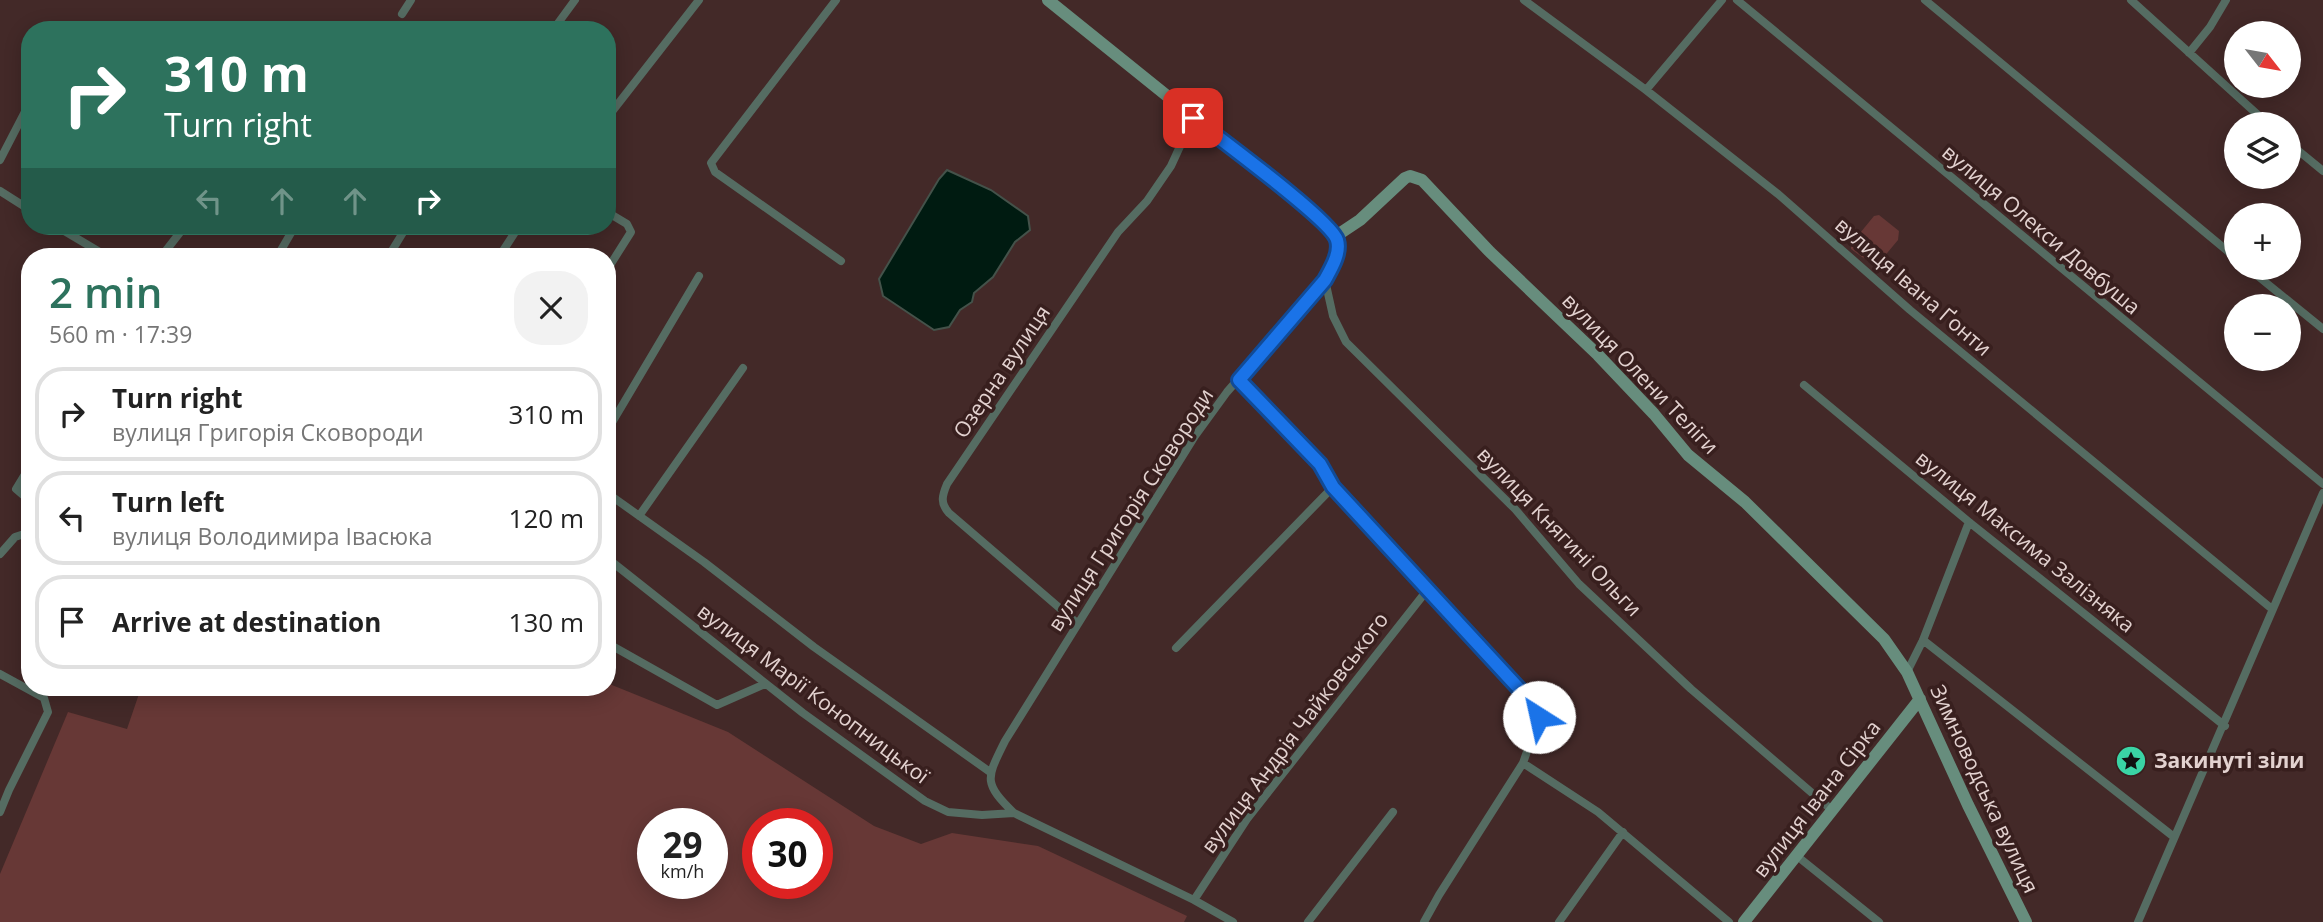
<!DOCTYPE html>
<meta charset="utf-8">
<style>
body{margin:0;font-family:"Open Sans",sans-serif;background:#f2f2f2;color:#222;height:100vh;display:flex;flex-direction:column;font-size:26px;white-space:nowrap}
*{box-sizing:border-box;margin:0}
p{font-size:23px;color:#767676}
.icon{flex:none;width:38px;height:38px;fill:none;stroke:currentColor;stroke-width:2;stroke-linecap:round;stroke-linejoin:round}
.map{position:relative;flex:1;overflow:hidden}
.sheet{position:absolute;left:21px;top:248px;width:595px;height:448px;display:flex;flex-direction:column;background:#fff;border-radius:28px;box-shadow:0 4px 18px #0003}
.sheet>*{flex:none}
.banner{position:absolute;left:21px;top:21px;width:595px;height:214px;border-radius:28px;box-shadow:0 4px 18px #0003;background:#2d725d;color:#fff;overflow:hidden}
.needle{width:46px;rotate:121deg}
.fabs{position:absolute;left:2224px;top:21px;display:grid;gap:14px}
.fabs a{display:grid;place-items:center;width:77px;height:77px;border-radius:50%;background:#fff;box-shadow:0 4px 18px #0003;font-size:35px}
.speed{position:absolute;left:637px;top:808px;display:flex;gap:14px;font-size:35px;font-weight:700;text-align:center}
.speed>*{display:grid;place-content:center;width:91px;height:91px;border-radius:50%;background:#fff;box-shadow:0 4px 18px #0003;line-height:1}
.speed small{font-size:18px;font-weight:400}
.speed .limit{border:10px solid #d22;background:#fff;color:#111}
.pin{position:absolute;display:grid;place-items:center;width:60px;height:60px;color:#fff;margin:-30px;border-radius:14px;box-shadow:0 4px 10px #0006}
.me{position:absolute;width:77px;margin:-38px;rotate:325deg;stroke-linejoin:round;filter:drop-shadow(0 0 5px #0008)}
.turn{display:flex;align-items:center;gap:24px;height:147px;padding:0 28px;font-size:32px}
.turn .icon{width:91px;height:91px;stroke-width:2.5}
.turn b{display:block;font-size:49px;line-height:60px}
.lanes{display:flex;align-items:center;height:66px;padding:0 28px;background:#0003;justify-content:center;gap:35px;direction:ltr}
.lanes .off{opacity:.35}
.round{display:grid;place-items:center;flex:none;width:74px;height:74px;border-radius:28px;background:#f2f2f2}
.summary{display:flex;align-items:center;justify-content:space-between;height:119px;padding:0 28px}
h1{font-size:42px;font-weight:600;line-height:52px;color:#2d725d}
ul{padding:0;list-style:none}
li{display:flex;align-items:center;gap:21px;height:94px;margin:0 14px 10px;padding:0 14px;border:4px solid #e0e0e0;border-radius:28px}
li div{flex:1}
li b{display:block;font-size:26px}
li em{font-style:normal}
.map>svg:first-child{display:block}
</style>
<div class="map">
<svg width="2323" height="922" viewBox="0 0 2323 922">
<rect width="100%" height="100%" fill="#432928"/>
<path fill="#673836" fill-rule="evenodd" d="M1879,215L1899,231L1898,240L1878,264L1873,265L1851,249V244L1874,216Z
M607,683L728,732L874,826L921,844L952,833L1038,846L1187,916L1184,922H0V874L68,712L127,729L141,688H607ZM653,824H712V884H653ZM758,824H817V884H758Z"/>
<path fill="#001b11" stroke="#44524a" stroke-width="2" d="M947,170L991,190L1028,216L1030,230L1015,242L993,277L974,293L972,302L960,310L949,327L934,330L883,296L879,279L939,179Z"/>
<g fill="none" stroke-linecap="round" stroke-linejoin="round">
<path stroke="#556c62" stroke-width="8" d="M836,0L711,163L715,172L841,261
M1524,0L1646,90L1778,194L1910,310L2272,609
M1737,0L2323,484
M1925,0L2236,258
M2131,0L2268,124
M402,14L411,0
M553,30L575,0
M2189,53L2210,27L2226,0
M1646,90L1722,0
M607,118L699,0
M2289,143L2323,171
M0,160L30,102
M0,191L30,210
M607,212L627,224L631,232L607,270
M56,226L108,257
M161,257L185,226
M277,257L295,226
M388,257L407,226
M499,257L519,226
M2248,268L2323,329
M1325,280L1333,316L1346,342L1515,509L1579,584L1691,689L1833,811
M1239,380L1320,464L1333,487L1535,706L1539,717L1523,763L1439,895L1424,922
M1804,385L1969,522L2225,726
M607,431L699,276
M30,466L16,489L30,501
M607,493L704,562L814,647L990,772
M639,516L743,368
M0,554L15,537L30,532
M607,558L803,713L925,801L948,812L982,815L1014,813
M1077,623L949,513C940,503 942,496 947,484L1118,232L1147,201L1171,166L1193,118
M1923,640L2174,837
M607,643L717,705L765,684
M1176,648L1333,487
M1907,672L1923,640L1969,522
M0,674L44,698L48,712L9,790L0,812
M1523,763L1598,812L1729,922
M1797,856L1879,922
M1194,900L1247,819L1428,589
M1233,922L1194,900L1014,813C982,782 987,778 1005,741L1195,436L1227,392L1325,280L1336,256L1338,244L1336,236
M1308,922L1393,812
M1559,922L1623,832
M2138,922L2323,493"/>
<path stroke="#678d7d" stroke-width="12" d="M1048,0L1305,207L1336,236L1360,220L1405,178L1410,176L1422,180L1490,252L1598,355L1654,414L1688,455L1745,502L1884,639L1907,672L1968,805L2026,922
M1744,922L1920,699"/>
</g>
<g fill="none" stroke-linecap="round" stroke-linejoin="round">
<g stroke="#114b97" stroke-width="18">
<path id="route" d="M1193,118C1216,136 1331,220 1337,240C1341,253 1331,269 1325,280L1239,380L1320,464L1333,487L1535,706L1539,717"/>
</g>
<use href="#route" stroke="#1a73e8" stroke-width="12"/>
</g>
<defs>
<g id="sight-disc" transform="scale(1.575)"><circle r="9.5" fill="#3ad4a5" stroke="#381f1e"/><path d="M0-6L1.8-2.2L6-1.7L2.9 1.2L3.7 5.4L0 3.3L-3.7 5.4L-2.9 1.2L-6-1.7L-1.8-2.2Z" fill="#111"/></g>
</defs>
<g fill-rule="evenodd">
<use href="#sight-disc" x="2131" y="761"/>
</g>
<g text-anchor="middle" stroke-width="7" stroke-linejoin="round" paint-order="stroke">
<g font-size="21" fill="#e3d2d0" stroke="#381f1e">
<text transform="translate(2041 230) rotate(40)" y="7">вулиця Олекси Довбуша</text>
<text transform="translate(1913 287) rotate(41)" y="7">вулиця Івана Ґонти</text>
<text transform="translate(1002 372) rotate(-56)" y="7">Озерна вулиця</text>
<text transform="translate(1640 374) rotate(46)" y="7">вулиця Олени Теліги</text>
<text transform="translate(1131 510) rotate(-57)" y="7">вулиця Григорія Сковороди</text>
<text transform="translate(1559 532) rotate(46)" y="7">вулиця Княгині Ольги</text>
<text transform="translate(2025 542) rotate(39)" y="7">вулиця Максима Залізняка</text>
<text transform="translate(813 694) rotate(37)" y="7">вулиця Марії Конопницької</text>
<text transform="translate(1295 733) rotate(-53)" y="7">вулиця Андрія Чайковського</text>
<text transform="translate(1984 789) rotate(65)" y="7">Зимноводська вулиця</text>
<text transform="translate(1817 799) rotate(-52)" y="7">вулиця Івана Сірка</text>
</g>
<g font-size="21" font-weight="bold" fill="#e3d2d0" stroke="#381f1e" text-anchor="start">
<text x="2154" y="768">Закинуті зіли</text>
</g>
</g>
</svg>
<div class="fabs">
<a><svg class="needle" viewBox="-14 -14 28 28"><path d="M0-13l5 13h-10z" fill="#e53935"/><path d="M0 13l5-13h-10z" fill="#767676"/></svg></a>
<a><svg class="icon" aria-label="layers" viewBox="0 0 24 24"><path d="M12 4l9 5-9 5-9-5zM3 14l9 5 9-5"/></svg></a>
<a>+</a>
<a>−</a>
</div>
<div class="speed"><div>29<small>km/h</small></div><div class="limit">30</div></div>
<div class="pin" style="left:1193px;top:118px;background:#d93025"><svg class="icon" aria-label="arrive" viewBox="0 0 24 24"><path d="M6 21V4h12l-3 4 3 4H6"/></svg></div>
<svg class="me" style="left:1539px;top:717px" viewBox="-20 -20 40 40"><circle r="19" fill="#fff"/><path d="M0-13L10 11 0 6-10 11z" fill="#1a73e8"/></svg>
<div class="banner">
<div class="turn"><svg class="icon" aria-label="right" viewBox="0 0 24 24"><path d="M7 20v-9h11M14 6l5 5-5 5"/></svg><div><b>310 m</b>Turn right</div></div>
<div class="lanes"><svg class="icon off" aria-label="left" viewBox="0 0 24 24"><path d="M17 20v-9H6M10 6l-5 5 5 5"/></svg><svg class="icon off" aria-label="ahead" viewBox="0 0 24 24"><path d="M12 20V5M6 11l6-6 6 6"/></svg><svg class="icon off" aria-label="ahead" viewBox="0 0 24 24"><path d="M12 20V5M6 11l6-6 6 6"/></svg><svg class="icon" aria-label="right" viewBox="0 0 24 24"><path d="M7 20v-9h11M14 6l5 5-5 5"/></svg></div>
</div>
<section class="sheet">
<div class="summary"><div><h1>2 min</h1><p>560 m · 17:39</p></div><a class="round"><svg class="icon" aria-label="close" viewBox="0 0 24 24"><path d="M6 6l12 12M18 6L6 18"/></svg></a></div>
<ul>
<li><svg class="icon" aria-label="right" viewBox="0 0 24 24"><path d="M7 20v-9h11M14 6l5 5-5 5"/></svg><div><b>Turn right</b><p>вулиця Григорія Сковороди</p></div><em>310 m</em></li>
<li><svg class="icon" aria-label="left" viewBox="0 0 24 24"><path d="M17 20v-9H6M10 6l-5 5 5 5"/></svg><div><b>Turn left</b><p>вулиця Володимира Івасюка</p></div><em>120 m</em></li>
<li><svg class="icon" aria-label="arrive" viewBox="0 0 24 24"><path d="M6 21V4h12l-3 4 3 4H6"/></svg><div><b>Arrive at destination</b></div><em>130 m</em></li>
</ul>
</section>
</div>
